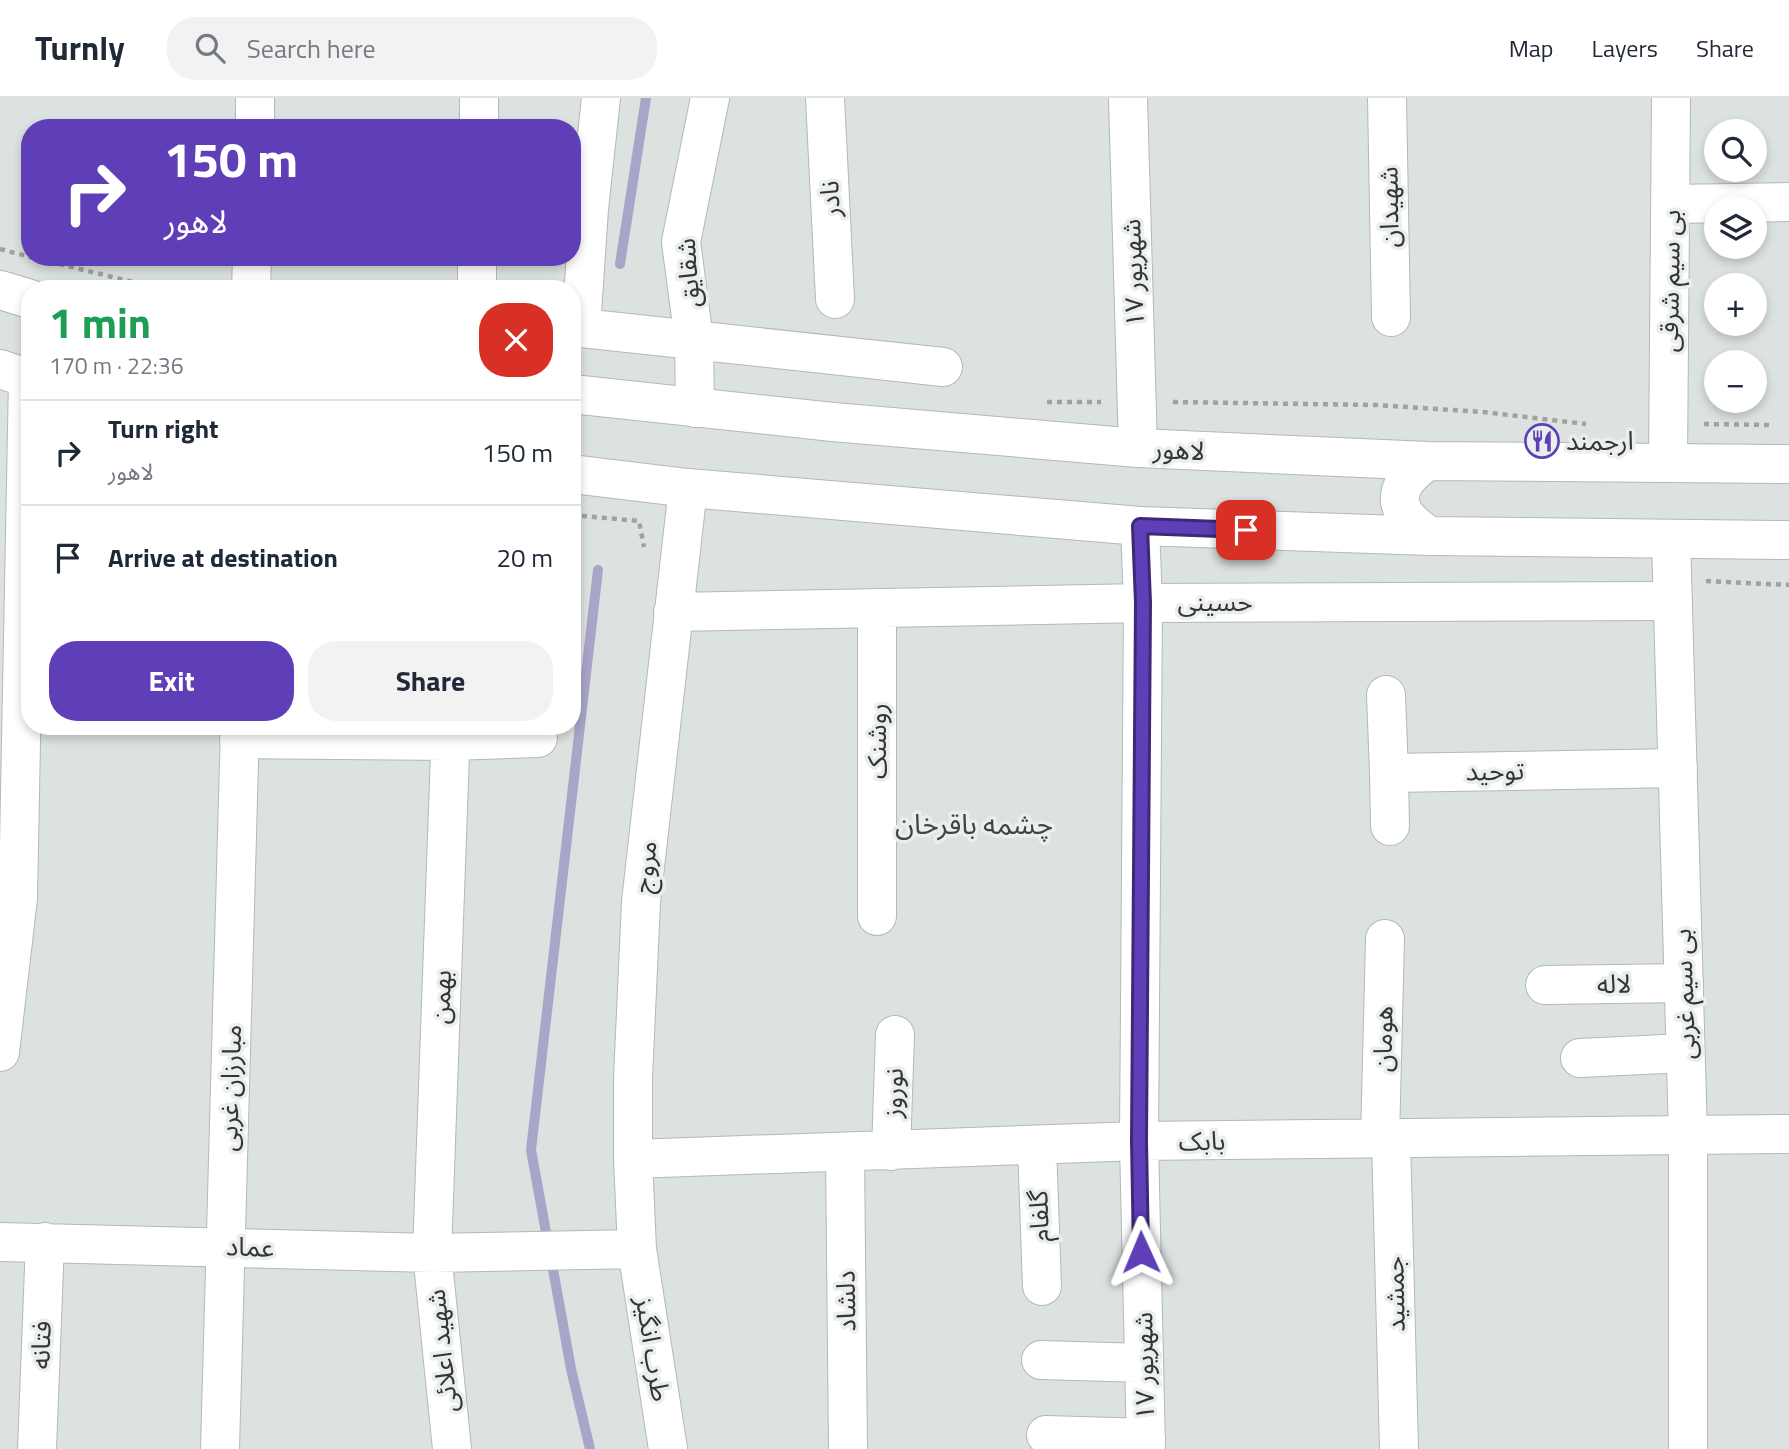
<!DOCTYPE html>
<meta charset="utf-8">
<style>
body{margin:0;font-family:"Titillium Web","Noto Sans Arabic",sans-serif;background:#f2f2f3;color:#1f2937;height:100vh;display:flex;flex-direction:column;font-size:26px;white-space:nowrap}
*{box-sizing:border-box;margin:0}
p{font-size:23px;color:#747a83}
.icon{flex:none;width:38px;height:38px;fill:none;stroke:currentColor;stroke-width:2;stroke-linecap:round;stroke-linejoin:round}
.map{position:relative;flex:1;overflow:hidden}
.details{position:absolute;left:21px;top:182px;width:560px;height:455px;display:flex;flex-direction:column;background:#fff;border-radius:28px;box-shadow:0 4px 10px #0003}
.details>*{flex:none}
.banner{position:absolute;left:21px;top:21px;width:560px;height:147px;border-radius:28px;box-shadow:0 4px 10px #0003;background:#5f3fb7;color:#fff;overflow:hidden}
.controls{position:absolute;left:1704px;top:21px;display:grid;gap:14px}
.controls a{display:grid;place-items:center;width:63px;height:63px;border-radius:50%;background:#fff;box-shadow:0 4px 10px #0003;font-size:35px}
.pin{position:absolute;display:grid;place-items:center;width:60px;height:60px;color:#fff;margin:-30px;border-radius:14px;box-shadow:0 4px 10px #0006}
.me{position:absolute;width:77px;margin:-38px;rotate:359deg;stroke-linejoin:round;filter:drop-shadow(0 0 5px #0008)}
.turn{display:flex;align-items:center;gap:24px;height:147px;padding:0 28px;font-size:32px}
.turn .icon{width:91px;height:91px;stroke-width:2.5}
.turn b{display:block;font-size:49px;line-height:60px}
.round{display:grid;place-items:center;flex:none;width:74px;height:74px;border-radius:28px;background:#f2f2f3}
.overview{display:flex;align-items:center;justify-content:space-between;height:119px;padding:0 28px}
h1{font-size:42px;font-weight:700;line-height:52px;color:#1e9e55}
.cta{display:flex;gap:14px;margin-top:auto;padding:14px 28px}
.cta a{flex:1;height:80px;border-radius:28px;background:#5f3fb7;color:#fff;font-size:28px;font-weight:700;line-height:80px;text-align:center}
.cta a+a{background:#f2f2f3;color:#1f2937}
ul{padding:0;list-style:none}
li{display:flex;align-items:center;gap:21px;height:105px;padding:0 28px;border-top:2px solid #e0e1e3}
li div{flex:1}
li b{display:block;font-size:26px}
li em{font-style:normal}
header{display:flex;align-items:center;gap:42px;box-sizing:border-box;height:98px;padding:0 35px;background:#fff;border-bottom:2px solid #e0e1e3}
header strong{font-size:33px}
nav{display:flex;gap:38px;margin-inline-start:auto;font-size:24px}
.search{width:490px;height:63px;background:#f2f2f3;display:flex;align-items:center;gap:18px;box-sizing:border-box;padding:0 24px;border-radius:28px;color:#747a83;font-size:26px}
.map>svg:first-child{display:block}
</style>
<header>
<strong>Turnly</strong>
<div class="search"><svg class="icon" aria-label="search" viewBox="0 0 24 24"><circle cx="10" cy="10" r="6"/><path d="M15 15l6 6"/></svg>Search here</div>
<nav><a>Map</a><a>Layers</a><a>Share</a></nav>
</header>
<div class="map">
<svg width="1789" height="1351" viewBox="0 0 1789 1351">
<rect width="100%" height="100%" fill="#dce2df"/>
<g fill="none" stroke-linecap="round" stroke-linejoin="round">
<path stroke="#a9a5c9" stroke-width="10" d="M620,166L646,0
M548,1145L531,1052L598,472
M551,1160L571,1271L590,1351"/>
<g stroke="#b3b9b6" stroke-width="40">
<path id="minor" d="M825,0L835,201
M1128,0L1138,350
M1387,0L1391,219
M479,30V0
M1671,106L1789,104
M477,191V159
M572,229L943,269
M581,230L589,111L601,0
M695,310L694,242L681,144L710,0
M1140,428L1143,505L1139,1043L1146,1351
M877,510V818
M673,514L1143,505L1673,503
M1386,597L1389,675L1678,670
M451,628L432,1155L452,1351
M239,641L451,643L538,640
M1389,675L1390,728
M1545,887L1684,885
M0,954L18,800L28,280
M1580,960L1685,955
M1391,1040L1399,1351
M1380,1041L1385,841
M1037,1048L1042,1188
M891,1053L895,937
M845,1054L848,1351
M633,1061L1139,1043L1789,1036
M0,1144L432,1155L637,1151
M1041,1262L1144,1265
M1046,1337L1146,1340
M37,1351L45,1144
M668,1351L637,1151L633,1061V980L641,804L688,390"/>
</g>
<g stroke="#b3b9b6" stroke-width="40">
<path id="tertiary" d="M255,30V0
M251,191L252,159
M1668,365L1671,0
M1671,441L1688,1037V1351
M220,1351L240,628"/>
</g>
<g stroke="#b3b9b6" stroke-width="40">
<path id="secondary" d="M0,192L30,201
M0,271L30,281
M572,296L833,324L1138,350L1428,363L1789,366
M1428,363C1389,389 1391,414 1430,438
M572,376L688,390L1140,428L1430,438L1789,442"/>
</g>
<path stroke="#9ea2a0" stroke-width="4.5" stroke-dasharray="5 5" stroke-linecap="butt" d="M0,151L30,159
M30,159L162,191
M1047,304H1101
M1173,304L1376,307L1483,314L1586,326
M1704,326L1772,327
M572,417L639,423L644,449
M1706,483L1789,487"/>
<use href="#minor" stroke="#fff" stroke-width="38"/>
<use href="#tertiary" stroke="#fff" stroke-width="38"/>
<use href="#secondary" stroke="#fff" stroke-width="38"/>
</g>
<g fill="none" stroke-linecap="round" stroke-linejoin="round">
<g stroke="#3e2977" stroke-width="18">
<path id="route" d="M1141,1154L1139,1043L1143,505L1140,428L1246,432"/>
</g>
<use href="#route" stroke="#5f3fb7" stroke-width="12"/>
</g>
<defs>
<g id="restaurant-ring" transform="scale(1.75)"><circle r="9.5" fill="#eaefed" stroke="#5f3fb7" stroke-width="1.5"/><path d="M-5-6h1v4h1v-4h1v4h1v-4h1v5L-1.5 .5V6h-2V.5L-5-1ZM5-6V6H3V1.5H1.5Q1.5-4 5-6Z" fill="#5f3fb7"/></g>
</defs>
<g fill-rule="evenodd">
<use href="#restaurant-ring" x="1542" y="343"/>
</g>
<g text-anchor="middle" stroke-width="7" stroke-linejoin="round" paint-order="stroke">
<g font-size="26" fill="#343635" stroke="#eaefed">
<text transform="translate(830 101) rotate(-93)" y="9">نادر</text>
<text transform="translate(1389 109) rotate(-91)" y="9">شهیدان</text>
<text transform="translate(688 175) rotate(-94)" y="9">شقایق</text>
<text transform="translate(1133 175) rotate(-92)" y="9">۱۷ شهریور</text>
<text transform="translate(1670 183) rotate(-89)" y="9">بی سیم شرقی</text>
<text transform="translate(1179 352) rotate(3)" y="9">لاهور</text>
<text x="1215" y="513">حسینی</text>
<text transform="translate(877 643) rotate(-90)" y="9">روشنک</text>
<text transform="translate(1495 673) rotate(-1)" y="9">توحید</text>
<text transform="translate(645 769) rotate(-84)" y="9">مروج</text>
<text transform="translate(1614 886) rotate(-1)" y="9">لاله</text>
<text transform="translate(1684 896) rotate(-92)" y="9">بی سیم غربی</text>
<text transform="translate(441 899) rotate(-88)" y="9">بهمن</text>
<text transform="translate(1383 941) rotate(-89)" y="9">هومان</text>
<text transform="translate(230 990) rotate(-88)" y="9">مبارزان غربی</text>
<text transform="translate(893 995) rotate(-88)" y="9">نوروز</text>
<text transform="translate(1202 1043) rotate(-1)" y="9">بابک</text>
<text transform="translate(1039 1118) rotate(-92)" y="9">گلفام</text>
<text transform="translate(250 1149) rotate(2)" y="9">عماد</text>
<text transform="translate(1395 1196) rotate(-91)" y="9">جمشید</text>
<text transform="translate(846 1203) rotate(-91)" y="9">دلشاد</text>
<text transform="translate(41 1247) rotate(-88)" y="9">فتانه</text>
<text transform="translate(653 1251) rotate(81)" y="9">طرب انگیز</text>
<text transform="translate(442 1253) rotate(-96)" y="9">شهید اعلائی</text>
<text transform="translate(1144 1268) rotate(-91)" y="9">۱۷ شهریور</text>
</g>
<g font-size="26" fill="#343635" stroke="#eaefed" text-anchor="start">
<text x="1566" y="352">ارجمند</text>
</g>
<g font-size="28" fill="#404543" stroke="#eaefed">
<text x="974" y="736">چشمه باقرخان</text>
</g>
</g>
</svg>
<div class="controls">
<a><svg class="icon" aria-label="search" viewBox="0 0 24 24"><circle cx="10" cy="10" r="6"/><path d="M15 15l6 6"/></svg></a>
<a><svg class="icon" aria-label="layers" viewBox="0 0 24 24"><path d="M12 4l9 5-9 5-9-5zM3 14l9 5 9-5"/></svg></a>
<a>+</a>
<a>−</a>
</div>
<div class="pin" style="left:1246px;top:432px;background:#d93025"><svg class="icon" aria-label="arrive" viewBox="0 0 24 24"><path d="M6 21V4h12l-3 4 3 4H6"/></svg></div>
<svg class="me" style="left:1141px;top:1154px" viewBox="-20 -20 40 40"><path d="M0-17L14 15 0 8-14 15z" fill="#5f3fb7" stroke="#fff" stroke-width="4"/></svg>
<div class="banner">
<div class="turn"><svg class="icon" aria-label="right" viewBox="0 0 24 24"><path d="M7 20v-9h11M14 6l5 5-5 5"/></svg><div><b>150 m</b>لاهور</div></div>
</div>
<section class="details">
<div class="overview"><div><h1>1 min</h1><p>170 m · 22:36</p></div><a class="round" style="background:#d93025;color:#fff"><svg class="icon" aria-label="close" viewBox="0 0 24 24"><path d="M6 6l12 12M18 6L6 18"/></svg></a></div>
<ul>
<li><svg class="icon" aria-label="right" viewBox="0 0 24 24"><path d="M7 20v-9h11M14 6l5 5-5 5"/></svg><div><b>Turn right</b><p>لاهور</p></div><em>150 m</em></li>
<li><svg class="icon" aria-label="arrive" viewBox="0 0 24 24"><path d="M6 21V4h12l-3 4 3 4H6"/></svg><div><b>Arrive at destination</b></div><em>20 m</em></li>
</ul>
<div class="cta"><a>Exit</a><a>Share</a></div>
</section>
</div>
